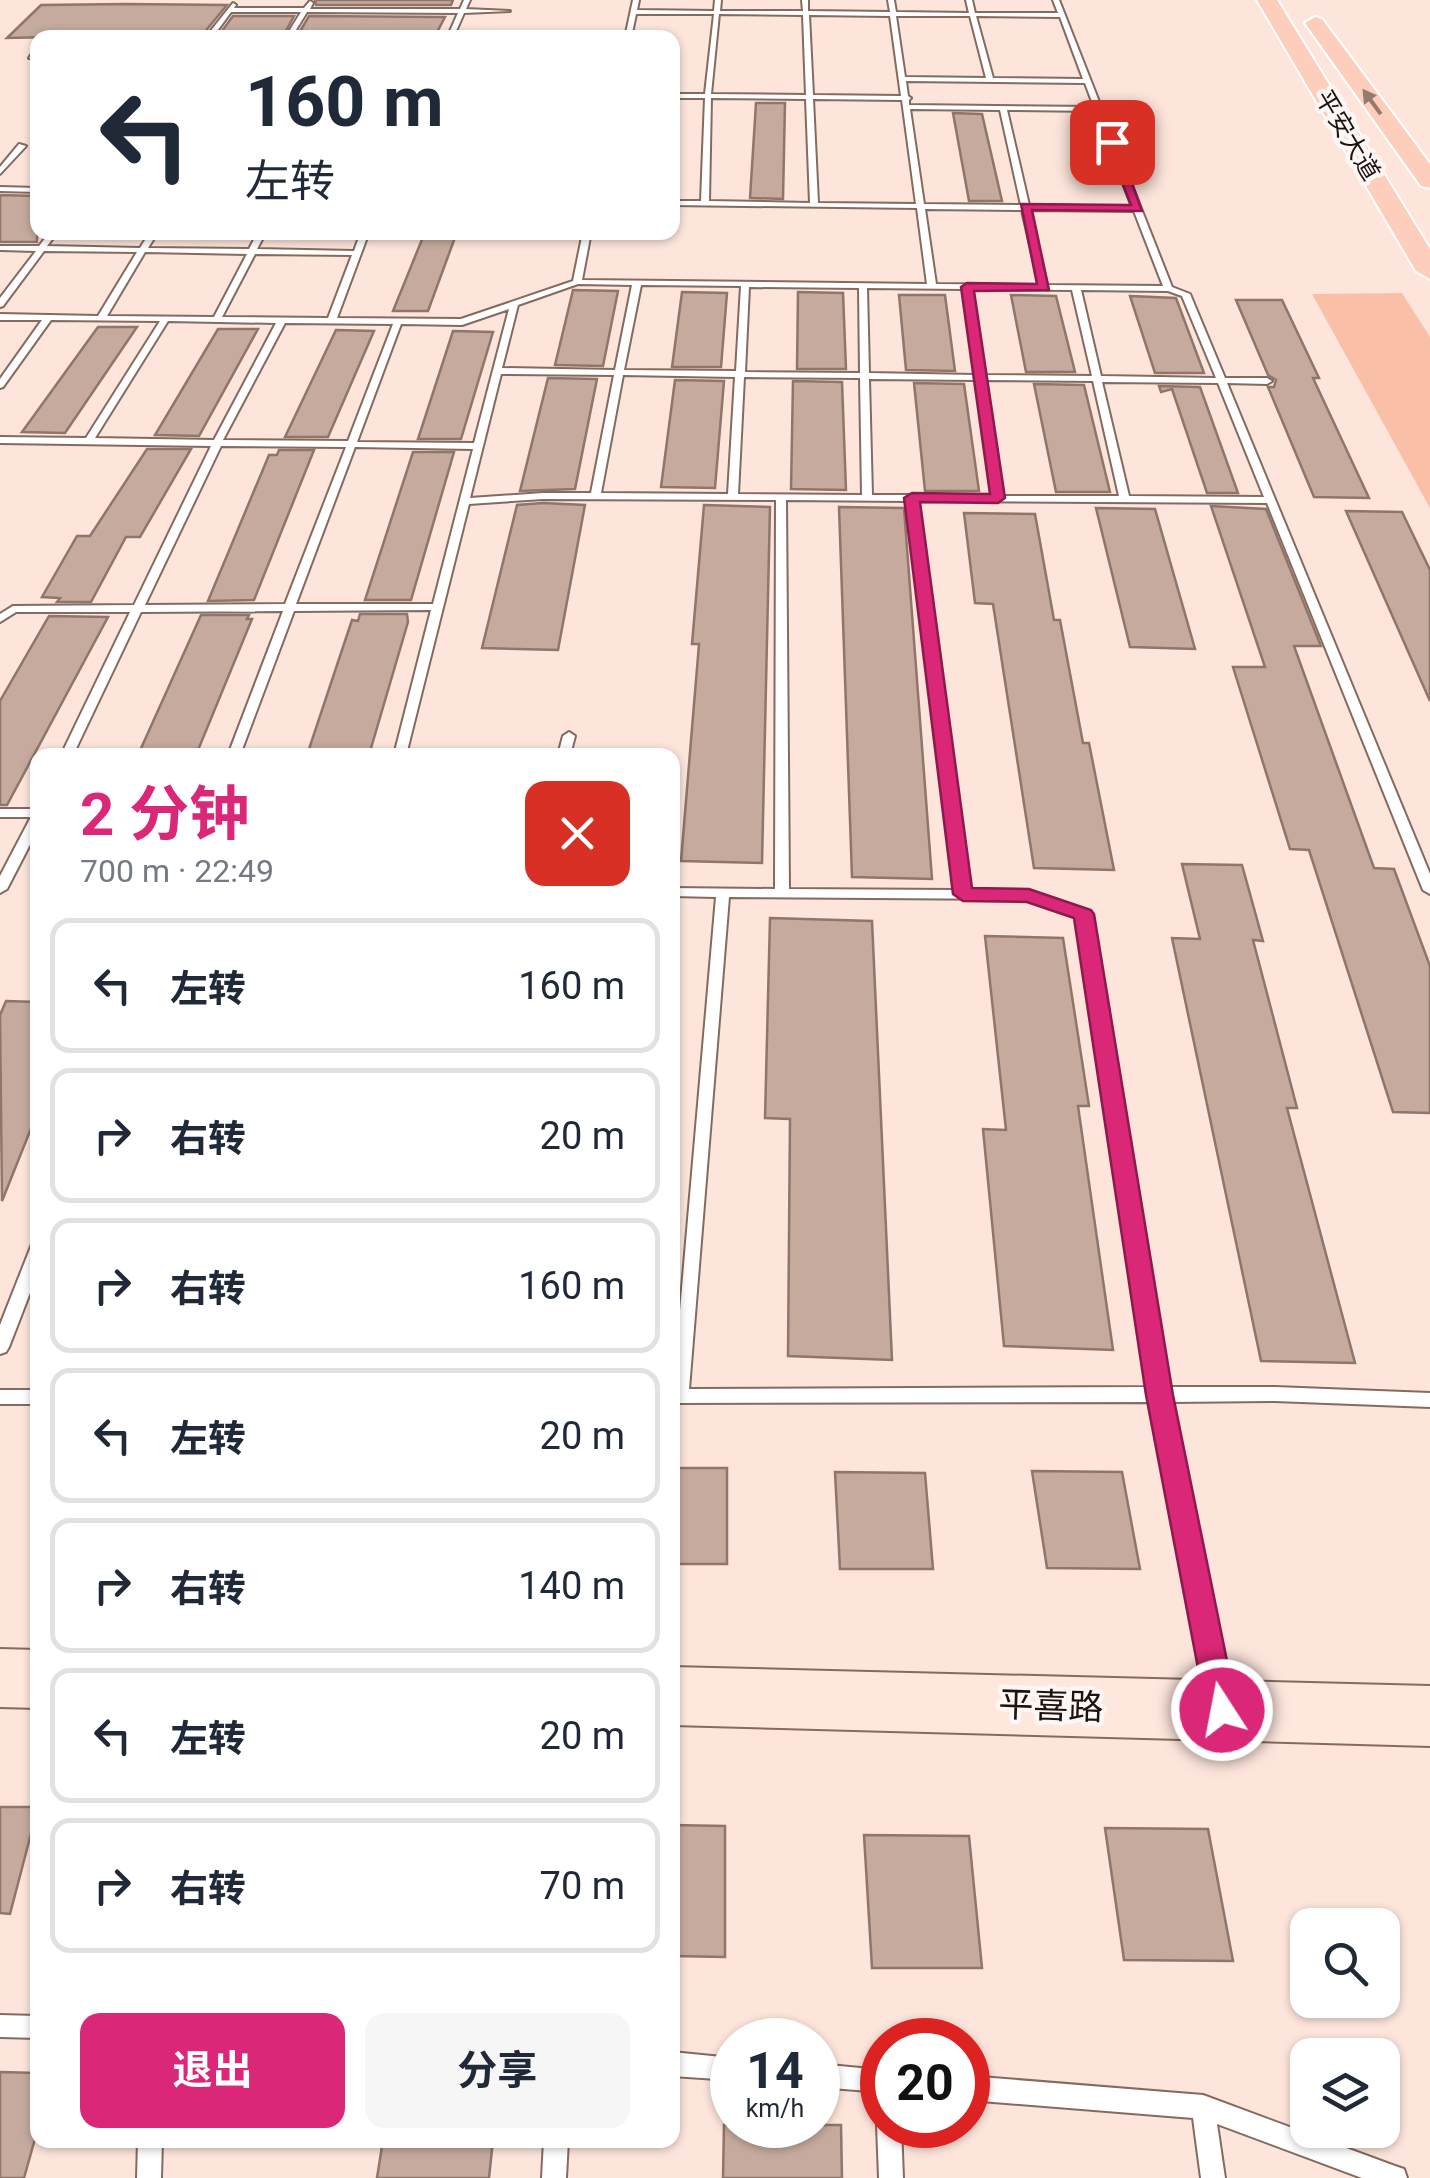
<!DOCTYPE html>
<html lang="zh">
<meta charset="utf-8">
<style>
body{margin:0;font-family:Roboto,"Noto Sans SC",sans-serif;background:#f6f6f7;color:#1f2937;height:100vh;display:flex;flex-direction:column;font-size:38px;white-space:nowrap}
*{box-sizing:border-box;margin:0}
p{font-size:32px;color:#747a83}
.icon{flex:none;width:55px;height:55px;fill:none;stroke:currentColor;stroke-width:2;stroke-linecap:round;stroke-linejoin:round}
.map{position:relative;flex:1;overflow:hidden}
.details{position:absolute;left:30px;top:748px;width:650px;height:1400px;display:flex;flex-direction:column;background:#fff;border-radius:20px;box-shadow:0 2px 8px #0004}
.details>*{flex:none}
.guide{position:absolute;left:30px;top:30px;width:650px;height:210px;border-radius:20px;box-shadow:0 2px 8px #0004;background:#fff;color:#1f2937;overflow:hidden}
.tools{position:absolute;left:1290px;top:1908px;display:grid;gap:20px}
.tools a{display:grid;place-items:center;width:110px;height:110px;border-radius:20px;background:#fff;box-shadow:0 2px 8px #0004;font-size:50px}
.speed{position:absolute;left:710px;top:2018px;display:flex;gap:20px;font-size:50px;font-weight:700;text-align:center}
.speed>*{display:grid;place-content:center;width:130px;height:130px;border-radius:50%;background:#fff;box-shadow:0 2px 8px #0004;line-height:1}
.speed small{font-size:25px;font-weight:400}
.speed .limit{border:15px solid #d22;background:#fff;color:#111}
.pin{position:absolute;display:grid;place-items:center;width:85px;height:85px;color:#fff;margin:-42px;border-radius:20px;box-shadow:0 5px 15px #0006}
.me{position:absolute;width:110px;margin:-55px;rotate:349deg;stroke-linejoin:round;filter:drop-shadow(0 0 8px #0008)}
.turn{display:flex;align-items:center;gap:35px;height:210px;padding:0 50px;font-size:45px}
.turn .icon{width:130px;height:130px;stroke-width:2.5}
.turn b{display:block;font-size:70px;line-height:85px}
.round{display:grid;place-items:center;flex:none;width:105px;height:105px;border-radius:20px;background:#f6f6f7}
.head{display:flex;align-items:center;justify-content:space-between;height:170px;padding:0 50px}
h1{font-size:60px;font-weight:700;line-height:75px;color:#db2777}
.primary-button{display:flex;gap:20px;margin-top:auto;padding:20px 50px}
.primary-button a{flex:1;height:115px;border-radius:20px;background:#db2777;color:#fff;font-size:40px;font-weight:700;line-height:115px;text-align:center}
.primary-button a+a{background:#f6f6f7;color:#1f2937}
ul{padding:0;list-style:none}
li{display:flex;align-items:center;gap:30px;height:135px;margin:0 20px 15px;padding:0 30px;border:5px solid #e0e1e3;border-radius:20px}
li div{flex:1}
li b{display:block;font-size:38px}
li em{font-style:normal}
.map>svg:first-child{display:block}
</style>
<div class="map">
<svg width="1430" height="2178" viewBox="0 0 1430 2178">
<rect width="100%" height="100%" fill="#fde5db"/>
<path fill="#fac0a7" d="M1402,293L1430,337V508L1312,294Z"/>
<path fill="#c6aa9e" stroke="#8f756a" stroke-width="2.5" d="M315,0H453L451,5H316Z
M126,4L227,5L203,34L7,38L41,5Z
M233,16H294L282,38L219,35Z
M309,16L445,17L434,38H296Z
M756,103H785L783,199L750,198Z
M953,113L982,114L1002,201H969Z
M0,195L38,196L37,242H0Z
M425,232H457L428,311H393Z
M573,290L618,291L603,366L555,365Z
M682,292L727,293L721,367H672Z
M798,292L843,293L846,369H797Z
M899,295H945L955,371L906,370Z
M1011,295L1056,296L1075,372H1026Z
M1130,296L1176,298L1204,373H1155Z
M1236,300H1282L1319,378H1313L1369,498L1314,497L1268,387H1274L1276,380L1268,375Z
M98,327H137L65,433L22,432Z
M218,329H258L199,436L155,435Z
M336,330L374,331L328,437H285Z
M453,331L493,332L461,439H418Z
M548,378L597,379L575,489L520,491Z
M675,380L724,381L715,488L661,487Z
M793,381L842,382L846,490L791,489Z
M914,383L964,384L979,491H925Z
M1034,384L1084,385L1110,492H1056Z
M1159,386L1200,387L1238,493H1207L1172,389L1161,392Z
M147,449H191L140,537H126L91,602H57L60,598L42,597L77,536H90Z
M279,450H314L254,600L208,601L269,455H277Z
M413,452H454L411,600H365Z
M543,503L585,505L558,650L482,648L517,505Z
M704,505L770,507L762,863L681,861L699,644H692Z
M1211,506L1266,509L1321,646H1294L1374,868L1394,869L1430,966V1113L1393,1112L1309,850L1290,849L1233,667H1265Z
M839,507L904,508L932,879L852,877Z
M1096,508L1155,509L1195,649L1130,647Z
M1346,511L1402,512L1430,570V701Z
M964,513L1035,514L1054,620H1060L1083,743H1089L1114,870L1034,868L993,604L975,603Z
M360,614H407L408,622L369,755H307L352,620L358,621Z
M201,615H249L247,619H252L196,755H138Z
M49,616L108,617L7,805H0V701Z
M1182,864L1242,865L1263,941L1253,940L1297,1108H1287L1355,1363L1261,1361L1172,938L1200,939Z
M770,918L872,921L892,1360L788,1356L790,1119L765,1118Z
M985,936L1063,938L1089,1106H1078L1113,1350L1004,1346L983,1129L1006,1130Z
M6,1001L38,1002V1111L2,1201L0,1015Z
M672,1468H727V1564H672Z
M1032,1471L1122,1472L1140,1569L1047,1568Z
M835,1472L925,1473L933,1569H840Z
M0,1807H38L10,1914L0,1913Z
M672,1825L725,1826V1957L672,1956Z
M1105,1828L1208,1829L1233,1961L1124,1960Z
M864,1835L969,1836L982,1968H872Z
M0,2072L38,2073V2128L24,2178H0Z
M724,2125H841L842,2178H723Z
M383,2140H493L489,2178H377Z"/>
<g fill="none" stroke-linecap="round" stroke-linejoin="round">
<g stroke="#846a5f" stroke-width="4">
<path id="lane" d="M464,0H470L466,9L510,11L464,13L453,38H447L458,13L307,12L291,38H285L301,12H231L212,38H205L233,3L236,5L234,8H304L310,1L313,3L310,9H460Z
M633,0H639L637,10L714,11L715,0H721L720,11H803L802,0H808V11L890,12L888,0H894L896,12L969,13L966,0H972L975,13H1058L1053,0H1059L1172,287L1190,294L1225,378H1267L1272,381L1267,384L1227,383L1430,874V894L1423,890L1267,503L917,501L969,890L1029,891L1089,911L1091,914L1167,1387H1275L1430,1393V1407L1275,1401L1170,1402L1229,1697L1226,1704L1219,1707L1212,1704L1209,1697L1153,1402L672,1403L716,897L672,896V888L775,889L776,500L543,499L469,504L406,755H394L431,610L294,611L240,755H228L283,611L141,612L73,755H61L130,612H16L0,622V614L13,606L134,605L211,446L0,443V437L86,438L160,321L51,320L3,387L0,388V379L42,320H0V314L98,316L137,252L44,251L3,306L0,307V298L36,251L0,250V246H39L50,232H58L47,246L140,248L150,232H158L148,248L249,249L258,232H266L257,249L354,251L361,232H369L337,318L461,319L573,281L583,232H591L582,280L927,284L917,208L672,205V201H701L705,98H672V94H705L714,14H636L631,38H625ZM719,14L803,15L806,95L711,94ZM809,15L890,16L901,96L813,95ZM896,16H970L986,78L905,77ZM976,16L1060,17L1083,79L993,78ZM906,81L1085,83L1094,107L909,105V100L911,98L908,96ZM711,98L806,99L810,203L709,201ZM813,99L902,100L916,204L818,203ZM910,109L1000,110L1021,205L924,204ZM1007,110L1096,111L1132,207L1029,205ZM925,209L1022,210L1039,285L936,284ZM1030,210L1134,211L1163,286L1047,285ZM145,252L247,254L214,317L107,316ZM255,254L352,255L328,318L222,317ZM578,284L632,285L615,370L502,368L518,305ZM641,285L741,286L736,371L624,370ZM749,287L859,288L860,373L745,372ZM867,288L963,289L975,375L869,373ZM971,289L1072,290L1092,376L984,375ZM1081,290L1168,291L1182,296L1216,378L1101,376ZM509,309L474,443L357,442L401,324L462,325ZM168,321L276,323L214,440L95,438ZM285,323L393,324L348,441L223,440ZM501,374L614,375L591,493H543L470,498ZM623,375L735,377L728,494L601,493ZM744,377L860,378L862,495L738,494ZM869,379L976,380L993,495H872ZM985,380L1093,381L1119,496H1003ZM1102,382L1218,383L1264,497L1129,496ZM221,446L346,447L285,604L145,605ZM355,447L473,449L433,604H296ZM786,500L907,501L956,890L789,889ZM729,897L1028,899L1078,917L1150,1387L689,1389Z
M31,55H38V59L29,58Z
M19,144L26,146L0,174V167Z
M0,187L38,188V192L0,191Z
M569,732L575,736L570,755H558L563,736Z
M0,809H38V829L7,889L0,893V876L31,817H0Z
M38,1243V1272L9,1347L6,1352L0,1354V1325L30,1249L32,1244Z
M0,1390H38V1404H0Z
M0,2015L38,2016V2038L0,2037Z
M672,2052L732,2058V2080L672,2076Z
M818,2064L882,2070V2092L818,2087Z
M968,2076L1203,2095L1395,2166L1404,2169L1407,2178H1362L1217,2124L1225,2178H1201L1193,2118L968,2100Z
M882,2116V2125H901L903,2178H879L877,2125Z
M138,2140H162L161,2178H137Z
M544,2140H568L566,2178H542Z"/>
</g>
<g stroke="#846a5f" stroke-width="4">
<path id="secondary" d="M0,1649L38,1650V1708L0,1707Z
M672,1667L1430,1686V1746L672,1725Z"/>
</g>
<g stroke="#fff" stroke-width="4">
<path id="primary" d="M1257,0H1277L1430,249V279L1416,271Z
M1315,17L1322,19L1430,164V188L1421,186L1305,23Z"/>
</g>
<use href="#lane" fill="#fff" fill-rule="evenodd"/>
<use href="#secondary" fill="#fee7dd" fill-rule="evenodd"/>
<use href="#primary" fill="#fccebb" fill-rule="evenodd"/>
</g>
<defs><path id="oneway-solid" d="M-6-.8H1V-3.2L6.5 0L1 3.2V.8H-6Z" transform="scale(2.5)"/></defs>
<use fill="#97796d" href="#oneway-solid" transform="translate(1372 102) rotate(-126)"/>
<path fill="#db2777" stroke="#8e194d" stroke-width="2.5" d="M1112,139L1117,142L1142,211L1032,210L1049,290L974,291L1005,498L998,503L920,502L972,888L1029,889L1091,910L1094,914L1173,1395L1237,1710L1232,1721L1222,1725L1211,1721L1206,1710L1146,1395L1074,918L1027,902L963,901L953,894L904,498L912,493L990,494L961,287L967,283L1037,284L1021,204L1131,205L1106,142Z"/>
<g text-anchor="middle" stroke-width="9" stroke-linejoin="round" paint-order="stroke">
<g font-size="25" fill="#1c120e" stroke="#fcf6f4">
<text transform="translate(1348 135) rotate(59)" y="9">平安大道</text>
</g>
<g font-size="35" fill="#1c120e" stroke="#fcf6f4">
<text transform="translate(1051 1706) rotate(2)" y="12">平喜路</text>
</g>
</g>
</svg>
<div class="tools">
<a><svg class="icon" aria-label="search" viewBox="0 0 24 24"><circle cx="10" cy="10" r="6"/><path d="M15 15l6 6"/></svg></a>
<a><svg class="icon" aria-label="layers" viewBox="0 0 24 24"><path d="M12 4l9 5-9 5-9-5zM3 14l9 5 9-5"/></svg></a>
</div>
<div class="speed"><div>14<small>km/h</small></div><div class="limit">20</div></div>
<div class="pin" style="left:1112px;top:142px;background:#d93025"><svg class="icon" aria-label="arrive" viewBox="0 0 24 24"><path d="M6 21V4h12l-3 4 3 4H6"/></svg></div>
<svg class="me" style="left:1222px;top:1710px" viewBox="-20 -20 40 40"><circle r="17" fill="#db2777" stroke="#fff" stroke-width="3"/><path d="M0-11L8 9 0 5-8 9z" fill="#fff"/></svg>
<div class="guide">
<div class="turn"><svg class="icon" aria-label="left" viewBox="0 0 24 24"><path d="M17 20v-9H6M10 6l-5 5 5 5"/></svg><div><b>160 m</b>左转</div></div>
</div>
<section class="details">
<div class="head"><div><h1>2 分钟</h1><p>700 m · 22:49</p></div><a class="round" style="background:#d93025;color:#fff"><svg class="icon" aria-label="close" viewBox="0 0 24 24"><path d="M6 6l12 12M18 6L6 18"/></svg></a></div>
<ul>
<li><svg class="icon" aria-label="left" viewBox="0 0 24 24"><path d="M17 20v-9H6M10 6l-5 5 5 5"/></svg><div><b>左转</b></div><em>160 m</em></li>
<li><svg class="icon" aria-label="right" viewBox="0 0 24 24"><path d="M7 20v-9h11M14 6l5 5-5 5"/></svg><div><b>右转</b></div><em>20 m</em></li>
<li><svg class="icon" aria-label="right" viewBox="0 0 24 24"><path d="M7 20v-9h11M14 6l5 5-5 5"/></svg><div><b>右转</b></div><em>160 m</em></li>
<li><svg class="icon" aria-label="left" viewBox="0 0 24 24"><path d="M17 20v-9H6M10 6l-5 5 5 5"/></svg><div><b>左转</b></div><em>20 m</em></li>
<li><svg class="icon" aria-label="right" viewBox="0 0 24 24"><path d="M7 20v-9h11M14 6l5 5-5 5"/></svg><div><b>右转</b></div><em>140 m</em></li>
<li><svg class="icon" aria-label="left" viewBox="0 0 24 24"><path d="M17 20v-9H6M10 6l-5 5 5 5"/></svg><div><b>左转</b></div><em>20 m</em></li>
<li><svg class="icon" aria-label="right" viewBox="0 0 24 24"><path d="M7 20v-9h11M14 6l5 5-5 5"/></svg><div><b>右转</b></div><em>70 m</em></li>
</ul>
<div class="primary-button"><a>退出</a><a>分享</a></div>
</section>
</div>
